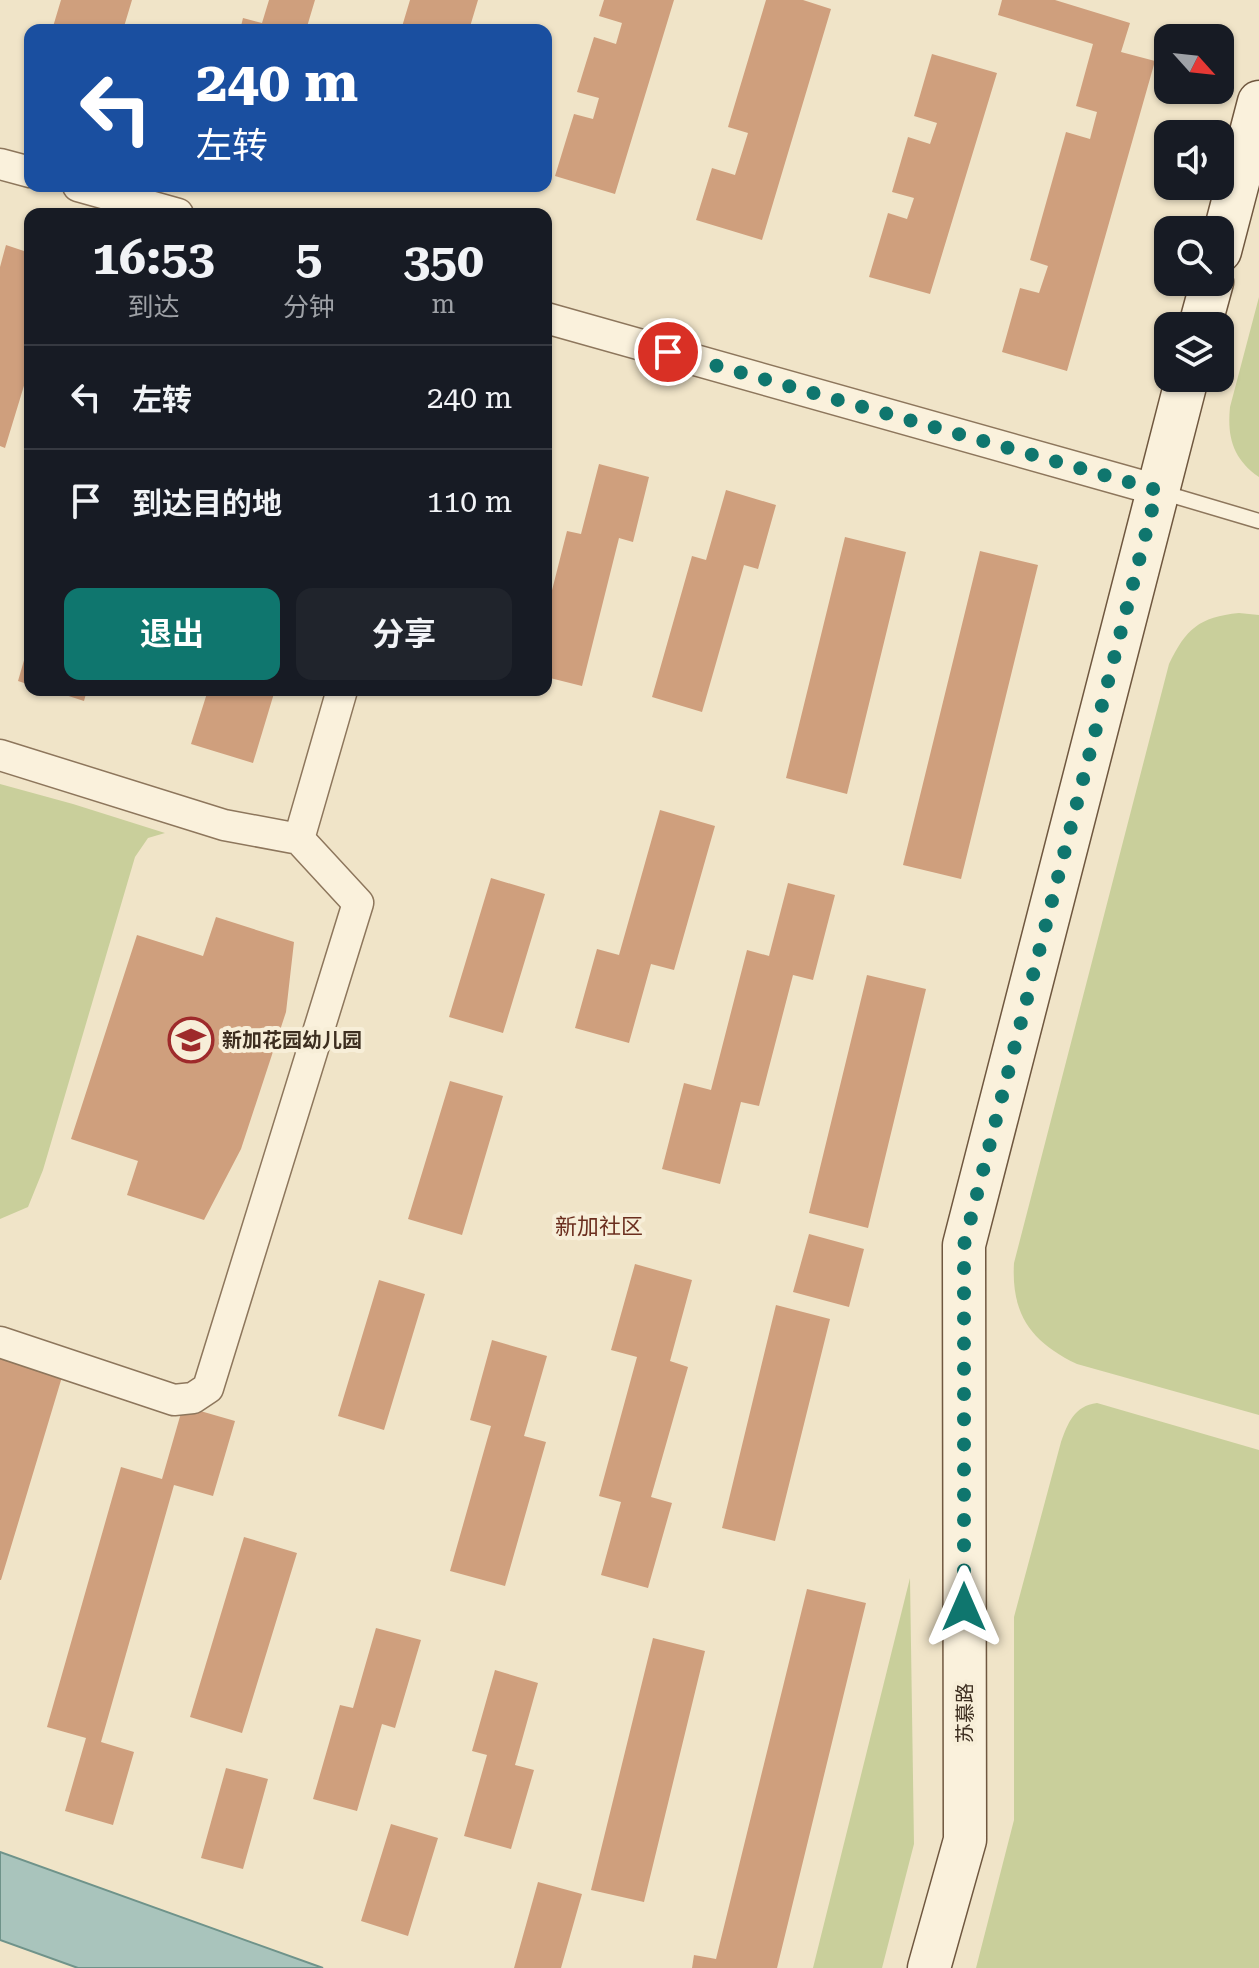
<!DOCTYPE html>
<html lang="zh">
<meta charset="utf-8">
<style>
body{margin:0;font-family:"Roboto Serif","Noto Sans SC",serif;background:#20242c;color:#f1f3f6;height:100vh;display:flex;flex-direction:column;font-size:30px;white-space:nowrap}
*{box-sizing:border-box;margin:0}
p{font-size:26px;color:#9ea1a6}
.icon{flex:none;width:44px;height:44px;fill:none;stroke:currentColor;stroke-width:2;stroke-linecap:round;stroke-linejoin:round}
.map{position:relative;flex:1;overflow:hidden}
.sheet{position:absolute;left:24px;top:208px;width:528px;height:488px;display:flex;flex-direction:column;background:#171b24;border-radius:16px;box-shadow:0 2px 6px #0004}
.sheet>*{flex:none}
.banner{position:absolute;left:24px;top:24px;width:528px;height:168px;border-radius:16px;box-shadow:0 2px 6px #0004;background:#1a4fa0;color:#fff;overflow:hidden}
.needle{width:52px;rotate:117deg}
.tools{position:absolute;left:1154px;top:24px;display:grid;gap:16px}
.tools a{display:grid;place-items:center;width:80px;height:80px;border-radius:16px;background:#171b24;box-shadow:0 2px 6px #0004;font-size:40px}
.pin{position:absolute;display:grid;place-items:center;width:68px;height:68px;color:#fff;margin:-34px;border:4px solid #fff;border-radius:50%;box-shadow:0 2px 8px #0007}
.me{position:absolute;width:88px;margin:-44px;rotate:0deg;stroke-linejoin:round;filter:drop-shadow(0 0 6px #0008)}
.turn{display:flex;align-items:center;gap:28px;height:168px;padding:0 40px;font-size:36px}
.turn .icon{width:104px;height:104px;stroke-width:2.5}
.turn b{display:block;font-size:56px;line-height:68px}
.eta{display:flex;justify-content:space-evenly;align-items:center;height:136px;text-align:center}
.eta b{font-size:48px;font-weight:700;line-height:56px}
.primary-button{display:flex;gap:16px;margin-top:auto;padding:16px 40px}
.primary-button a{flex:1;height:92px;border-radius:16px;background:#0f766e;color:#fff;font-size:32px;font-weight:700;line-height:92px;text-align:center}
.primary-button a+a{background:#20242c;color:#f1f3f6}
ul{padding:0;list-style:none}
li{display:flex;align-items:center;gap:24px;height:104px;padding:0 40px;border-top:2px solid #363941}
li div{flex:1}
li b{display:block;font-size:30px}
li em{font-style:normal}
.map>svg:first-child{display:block}
</style>
<div class="map">
<svg width="1259" height="1968" viewBox="0 0 1259 1968">
<rect width="100%" height="100%" fill="#f0e4c8"/>
<path fill="#c9cf9b" d="M1259,297V477C1233,459 1227,437 1230,407Z
M1239,613L1259,615V1415L1077,1364C1031,1342 1011,1314 1014,1263L1169,664C1186,629 1199,617 1239,613Z
M0,784L73,804L165,833L148,838L135,857L43,1170L28,1207L0,1219Z
M1097,1403L1259,1450V1968H976L1014,1820V1617L1061,1442C1068,1423 1074,1406 1097,1403Z
M910,1578L914,1844L882,1968H813Z"/>
<path fill="#a9c4bc" stroke="#6f938a" stroke-width="2" d="M0,1852L323,1968H78L0,1940Z"/>
<path fill="#cf9f7d" d="M61,0H132L123,30H52Z
M269,0H315L306,30H240L243,18L262,23Z
M410,0H478L469,30H401Z
M604,0H674L615,194L555,176L574,114L593,119L599,98L577,92L594,37L616,44L622,23L599,16Z
M766,0H803L831,9L762,240L696,220L712,168L735,175L748,133L728,127Z
M1002,0H1055L1130,23L1121,52L1155,61L1067,371L1002,352L1020,288L1039,293L1048,266L1030,260L1066,132L1090,139L1097,112L1076,106L1093,44L998,15Z
M932,54L997,73L930,294L869,277L888,213L907,219L914,198L892,192L908,137L930,144L937,123L914,116Z
M6,245L30,253V366L5,448L0,446V267Z
M599,464L649,477L633,542L619,538L582,686L546,677V614L567,531L581,534Z
M726,490L776,505L758,569L744,565L702,712L652,697L692,556L706,560Z
M845,537L906,552L847,794L786,778Z
M980,551L1038,565L961,879L903,865Z
M29,643H30V685L18,681Z
M50,690H87L84,701Z
M208,690H275L253,763L191,744Z
M660,810L715,826L674,970L651,964L629,1043L575,1028L597,949L619,955Z
M491,878L545,894L503,1033L449,1017Z
M788,883L835,895L813,980L793,975L759,1106L741,1102L720,1184L662,1169L684,1083L711,1090L747,950L769,956Z
M216,917L294,942L286,1012L241,1149L204,1220L127,1195L138,1161L71,1139L137,935L203,956Z
M867,975L926,989L868,1228L809,1213Z
M450,1081L503,1096L462,1235L408,1219Z
M809,1234L864,1249L849,1307L793,1292Z
M635,1264L692,1280L670,1361L688,1367L651,1497L672,1503L648,1588L601,1575L621,1502L599,1496L637,1357L611,1350Z
M379,1280L425,1294L384,1430L338,1416Z
M776,1305L830,1319L775,1541L722,1528Z
M492,1340L547,1356L524,1436L546,1442L505,1586L450,1571L491,1426L470,1420Z
M0,1347L65,1367L1,1580H0Z
M183,1406L235,1421L213,1496L174,1485L101,1742L134,1752L113,1825L65,1811L86,1738L47,1727L121,1467L162,1479Z
M244,1537L297,1553L242,1733L190,1717Z
M807,1589L866,1603L777,1968H692L694,1955L716,1959Z
M376,1628L421,1640L395,1728L382,1724L357,1811L313,1799L340,1705L353,1708Z
M653,1638L705,1651L644,1902L591,1890Z
M495,1670L538,1683L515,1765L534,1770L511,1849L464,1836L487,1755L472,1751Z
M226,1768L268,1779L243,1869L201,1858Z
M391,1824L438,1838L408,1936L361,1921Z
M538,1882L582,1894L561,1968H514Z"/>
<g fill="none" stroke-linecap="round" stroke-linejoin="round">
<g stroke="#8d765c" stroke-width="17">
<path id="lane" d="M1161,492L1259,521"/>
</g>
<g stroke="#8d765c" stroke-width="33">
<path id="street" d="M0,164L30,172
M78,186L178,214
M546,318L1157,490
M0,755L224,825L299,839L358,903L208,1388L193,1398L174,1400L0,1342
M299,839L342,690"/>
</g>
<g stroke="#6f573f" stroke-width="45">
<path id="secondary" d="M1220,251L1259,102
M1200,326L1212,282
M929,1968L965,1840L964,1245L1187,378"/>
</g>
<use href="#lane" stroke="#faf1dc" stroke-width="14"/>
<use href="#street" stroke="#faf1dc" stroke-width="30"/>
<use href="#secondary" stroke="#faf1dc" stroke-width="42"/>
</g>
<g fill="none" stroke-linecap="round" stroke-linejoin="round">
<path stroke="#0f766e" stroke-width="14" stroke-dasharray="0 25.2" d="M668,352L1157,490L964,1245V1607"/>
</g>
<defs>
<g id="school-ring" transform="scale(2.3)"><circle r="9.5" fill="#f7eed8" stroke="#9e2a2b" stroke-width="1.5"/><path d="M0-5L7-2L0 1L-7-2ZM-4 1L0 2.5L4 1V4Q0 6-4 4Z" fill="#9e2a2b"/></g>
</defs>
<g fill-rule="evenodd">
<use href="#school-ring" x="191" y="1040"/>
</g>
<g text-anchor="middle" stroke-width="8" stroke-linejoin="round" paint-order="stroke">
<g font-size="20" font-weight="bold" fill="#3d2e20" stroke="#f7eed8" text-anchor="start">
<text x="222" y="1047">新加花园幼儿园</text>
</g>
<g font-size="20" fill="#3d2e20" stroke="#f7eed8">
<text transform="translate(965 1713) rotate(-90)" y="7">苏慕路</text>
</g>
<g font-size="22" fill="#6b2e1e" stroke="#f7eed8">
<text x="599" y="1234">新加社区</text>
</g>
</g>
</svg>
<div class="tools">
<a><svg class="needle" viewBox="-14 -14 28 28"><path d="M0-13l5 13h-10z" fill="#e53935"/><path d="M0 13l5-13h-10z" fill="#9ea1a6"/></svg></a>
<a><svg class="icon" aria-label="sound" viewBox="0 0 24 24"><path d="M4 9h4l5-4v14l-5-4H4zM17 9q2 3 0 6"/></svg></a>
<a><svg class="icon" aria-label="search" viewBox="0 0 24 24"><circle cx="10" cy="10" r="6"/><path d="M15 15l6 6"/></svg></a>
<a><svg class="icon" aria-label="layers" viewBox="0 0 24 24"><path d="M12 4l9 5-9 5-9-5zM3 14l9 5 9-5"/></svg></a>
</div>
<div class="pin" style="left:668px;top:352px;background:#d93025"><svg class="icon" aria-label="arrive" viewBox="0 0 24 24"><path d="M6 21V4h12l-3 4 3 4H6"/></svg></div>
<svg class="me" style="left:964px;top:1607px" viewBox="-20 -20 40 40"><path d="M0-17L14 15 0 8-14 15z" fill="#0f766e" stroke="#fff" stroke-width="4"/></svg>
<div class="banner">
<div class="turn"><svg class="icon" aria-label="left" viewBox="0 0 24 24"><path d="M17 20v-9H6M10 6l-5 5 5 5"/></svg><div><b>240 m</b>左转</div></div>
</div>
<section class="sheet">
<div class="eta">
<div><b>16:53</b><p>到达</p></div>
<div><b>5</b><p>分钟</p></div>
<div><b>350</b><p>m</p></div>
</div>
<ul>
<li><svg class="icon" aria-label="left" viewBox="0 0 24 24"><path d="M17 20v-9H6M10 6l-5 5 5 5"/></svg><div><b>左转</b></div><em>240 m</em></li>
<li><svg class="icon" aria-label="arrive" viewBox="0 0 24 24"><path d="M6 21V4h12l-3 4 3 4H6"/></svg><div><b>到达目的地</b></div><em>110 m</em></li>
</ul>
<div class="primary-button"><a>退出</a><a>分享</a></div>
</section>
</div>
